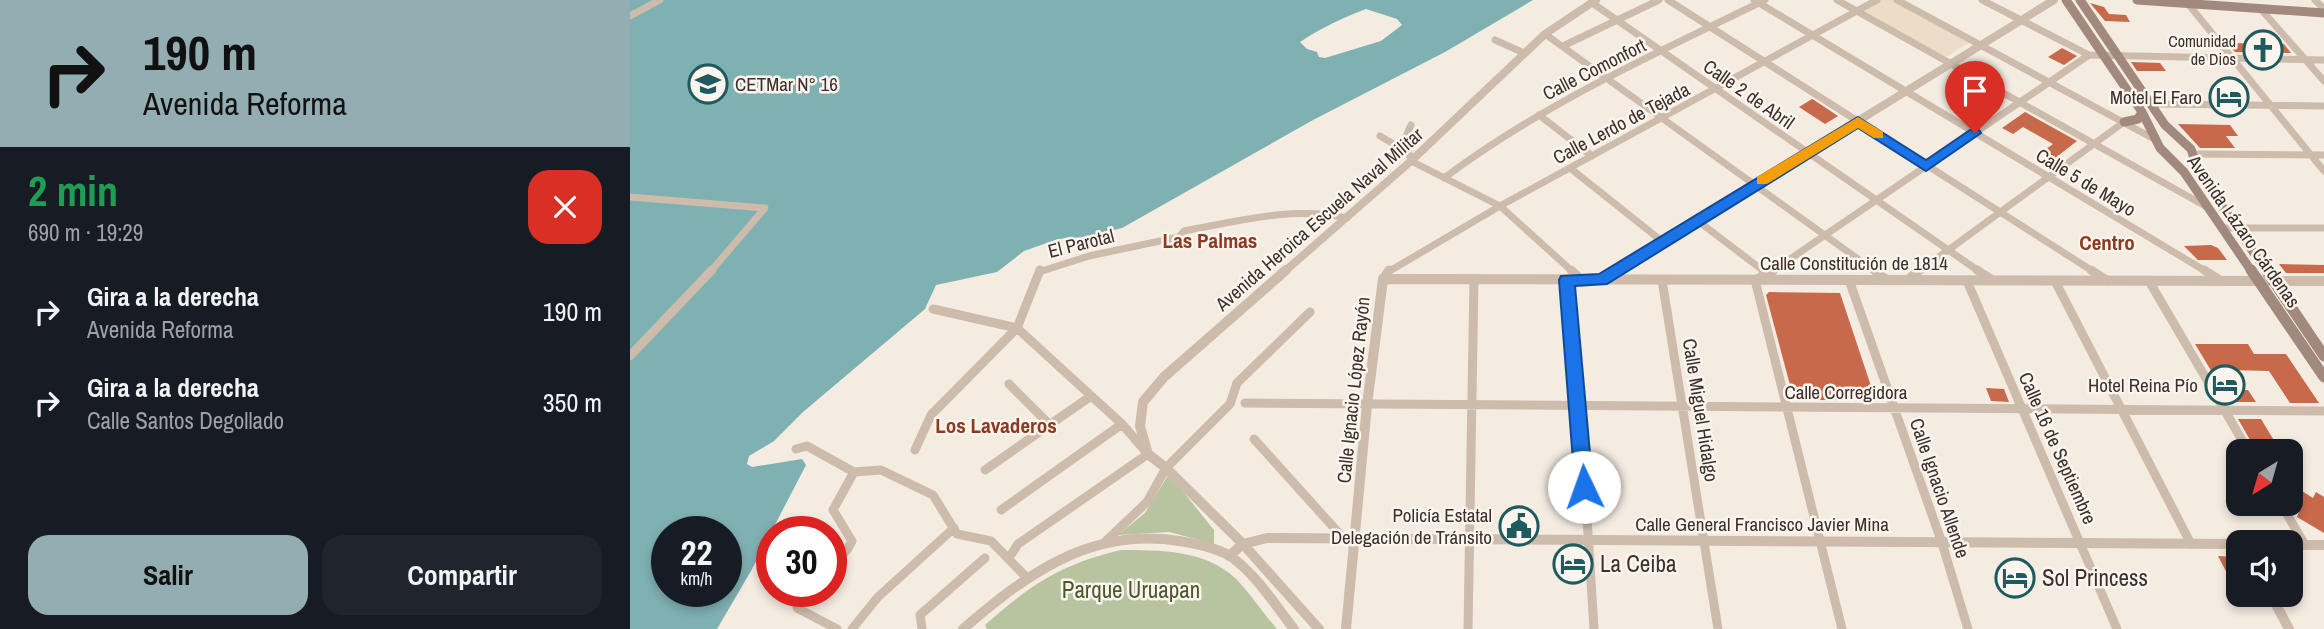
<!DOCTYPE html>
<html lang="es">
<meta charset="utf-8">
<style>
body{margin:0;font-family:"Archivo Narrow",sans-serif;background:#20242c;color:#f1f3f6;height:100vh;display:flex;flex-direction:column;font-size:26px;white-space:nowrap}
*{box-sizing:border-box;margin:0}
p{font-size:23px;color:#9ea1a6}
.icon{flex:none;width:38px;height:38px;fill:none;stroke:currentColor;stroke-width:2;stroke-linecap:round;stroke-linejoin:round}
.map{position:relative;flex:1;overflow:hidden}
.sheet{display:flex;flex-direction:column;background:#171b24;width:630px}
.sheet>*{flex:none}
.banner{background:#92aeb2;color:#111;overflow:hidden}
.needle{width:46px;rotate:217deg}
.fabs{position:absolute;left:1596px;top:439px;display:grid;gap:14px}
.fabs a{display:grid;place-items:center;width:77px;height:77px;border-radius:14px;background:#171b24;box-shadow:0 4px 10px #0003;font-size:35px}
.speed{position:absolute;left:21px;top:516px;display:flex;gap:14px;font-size:35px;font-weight:700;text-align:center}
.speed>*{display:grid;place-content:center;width:91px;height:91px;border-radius:50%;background:#171b24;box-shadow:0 4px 10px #0003;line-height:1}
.speed small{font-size:18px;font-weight:400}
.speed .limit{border:10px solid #d22;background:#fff;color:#111}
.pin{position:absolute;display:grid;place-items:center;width:60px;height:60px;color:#fff;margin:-72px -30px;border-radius:50% 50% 50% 0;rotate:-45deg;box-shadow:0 0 7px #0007}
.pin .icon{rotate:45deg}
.me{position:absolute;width:77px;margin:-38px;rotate:357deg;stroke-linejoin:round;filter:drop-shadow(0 0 5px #0008)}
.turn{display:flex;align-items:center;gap:24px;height:147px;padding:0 28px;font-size:32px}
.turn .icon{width:91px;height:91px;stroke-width:2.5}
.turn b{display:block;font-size:49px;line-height:60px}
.round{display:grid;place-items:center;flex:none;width:74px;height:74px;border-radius:21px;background:#20242c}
.overview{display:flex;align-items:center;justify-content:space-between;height:119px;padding:0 28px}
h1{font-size:42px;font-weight:800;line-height:52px;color:#1e9e55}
.primary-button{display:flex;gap:14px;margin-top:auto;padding:14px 28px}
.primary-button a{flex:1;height:80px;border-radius:21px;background:#92aeb2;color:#111;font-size:28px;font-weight:800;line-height:80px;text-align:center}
.primary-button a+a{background:#20242c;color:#f1f3f6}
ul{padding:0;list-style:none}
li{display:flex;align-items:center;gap:21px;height:91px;padding:0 28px}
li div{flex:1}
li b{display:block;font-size:26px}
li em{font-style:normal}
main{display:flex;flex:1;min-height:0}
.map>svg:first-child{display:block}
</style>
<main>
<section class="sheet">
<div class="banner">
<div class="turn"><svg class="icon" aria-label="right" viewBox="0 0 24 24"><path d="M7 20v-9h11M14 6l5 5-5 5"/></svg><div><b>190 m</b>Avenida Reforma</div></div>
</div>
<div class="overview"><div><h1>2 min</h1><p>690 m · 19:29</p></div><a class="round" style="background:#d93025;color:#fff"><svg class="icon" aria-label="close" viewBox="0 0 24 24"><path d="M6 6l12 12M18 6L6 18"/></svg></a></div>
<ul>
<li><svg class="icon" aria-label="right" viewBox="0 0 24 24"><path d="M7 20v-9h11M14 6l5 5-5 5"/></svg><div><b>Gira a la derecha</b><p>Avenida Reforma</p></div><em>190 m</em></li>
<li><svg class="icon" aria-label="right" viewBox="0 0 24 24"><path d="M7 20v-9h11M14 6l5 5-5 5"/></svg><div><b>Gira a la derecha</b><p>Calle Santos Degollado</p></div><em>350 m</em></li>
</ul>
<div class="primary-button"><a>Salir</a><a>Compartir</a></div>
</section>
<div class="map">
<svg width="1694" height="629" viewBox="0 0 1694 629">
<rect width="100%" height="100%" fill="#f4ebe1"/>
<path fill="#b8c4a0" d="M539,474L584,530V544L539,532L488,535L515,513Z
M491,550C530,550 575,550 605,578C620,593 633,613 647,629H357L355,625C400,585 431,564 491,550Z"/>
<path fill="#ecdcc8" d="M1250,0H1262L1340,42L1316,57L1231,10Z"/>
<path fill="#7fb0b2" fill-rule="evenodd" d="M0,0H903L815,52L683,120L492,228L455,237L428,239L394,251L367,272L306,285L295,309L173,412L144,441L119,456L117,464L122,467L172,459L176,465L121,571L87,629H0ZM736,9L767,19L772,25L751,41L695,58L689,57L687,52L677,49L670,42C689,29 714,17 736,9ZM37,532H96V592H37Z"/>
<path fill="#c8694b" d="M1460,3L1474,7L1479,14L1496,15L1500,22L1475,21Z
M1598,43L1654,44L1661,53L1605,52Z
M1432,48L1447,56L1434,65L1418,57Z
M1501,62L1530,63L1536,71H1507Z
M1182,99L1184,100L1208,116L1195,124L1169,107Z
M1395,112L1447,141L1424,159L1412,152L1423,144L1393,127L1383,134L1372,128Z
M1548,124L1600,125L1608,136H1596L1605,148H1570Z
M1581,245L1588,248L1597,260H1568L1554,246Z
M1649,264L1694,265V273H1656Z
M1139,292L1210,293L1243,392H1218L1221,400H1164L1136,295Z
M1565,344H1618L1624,354H1656L1689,403H1660L1639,371L1600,370L1611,390H1618L1626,402H1600Z
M1356,388L1374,389L1379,402L1361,401Z
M1608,419H1631L1651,452H1627Z
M1663,491L1670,495L1672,491L1683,498L1686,492L1694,497V533L1667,517L1671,506L1661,500Z
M935,548H949L951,581H937Z
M1588,556L1606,557L1608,581H1601Z"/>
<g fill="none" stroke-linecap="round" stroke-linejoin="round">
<path stroke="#cdbbac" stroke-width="7" d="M1038,0L1464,272
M1124,0L1577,272
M1207,0L1577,207
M1267,0L1526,140
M1352,0L1459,55
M1555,0L1694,171
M1685,0L1694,9
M961,2L1350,272
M1630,8L1694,81
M0,16L30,0
M915,34L1246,272
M865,40L894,53
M933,46L1029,0
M1521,104L1694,106
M909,115L962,156
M750,136L779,153L781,161L870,206L943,272
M771,148L781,125
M1564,154L1694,155
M940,168L1033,242
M814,178C913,104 1024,54 1135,0
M0,197L135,208L80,272
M1068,221L1135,272
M1592,228H1694
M409,272L459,256L549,237L554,231C609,221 662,206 717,218
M758,272L870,206L1247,0
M1141,272L1459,55L1694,60
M1288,272L1494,122"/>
<path stroke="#cdbbac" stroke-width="9" d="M941,270L952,280
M1133,270L1142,277
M1144,270L1125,280L1212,629
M1244,270L1256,279
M1347,270L1361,279
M1461,270L1478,281
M1574,270L1590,280
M753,279L759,270
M937,280L950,407L964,629
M1032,280L1088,629
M1219,280L1312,543L1338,629
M1277,280L1290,270
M1337,281L1487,629
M1425,281L1561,544
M1519,281L1619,452
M303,309L387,328L492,424L518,454L388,544L379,558
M0,356L82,270
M379,384L420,425
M615,403L1694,411
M624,439L715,540
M166,449L177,446L224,472L251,470L303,495L327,534L361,541L396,577
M285,450L301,415L387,328L410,270
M355,470L461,396
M1651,504L1675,545
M371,510L492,424
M476,541L517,502L536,468L600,404L607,383L680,312
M201,565L217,550L222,541L203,510L224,472
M172,592L167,600V608L207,629
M222,629L248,597L324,528
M292,629L290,615L355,558
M838,629L844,279"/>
<path stroke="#cdbbac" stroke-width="8" d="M654,272L781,161L915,34L966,0
M983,272L1424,0"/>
<path stroke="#cdbbac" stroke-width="10" d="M656,270L534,377L513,402L510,426L518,454L536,468L613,544L689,629
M972,279L986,270
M1661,545H1694
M599,556L613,544L637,538L1608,544
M1641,595L1659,629
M333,629C397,574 460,527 549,541C566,544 585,547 600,556C626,574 645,605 664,629
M716,629L737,405L753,279L1694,281"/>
<path stroke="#a18a7d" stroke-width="9" d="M1436,0L1512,112L1530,148L1554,172L1622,272
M1450,0L1535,125L1561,149L1568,171L1637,272
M1507,0L1694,13
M1494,122L1508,119L1512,112"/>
<path stroke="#a18a7d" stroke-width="11" d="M1621,270L1694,377
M1636,270L1694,356"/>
</g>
<path fill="#1a73e8" stroke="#114b97" stroke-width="2" d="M1228,117L1296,160L1340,130H1349L1351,133L1296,171L1228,128L977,284L945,286L963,487L961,493L954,495L948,493L945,487L929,280L931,276L969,274Z"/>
<path fill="#f59e0b" d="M1228,117L1253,132V138H1244L1228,128L1137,184H1127V177Z"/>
<defs>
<g id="church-ring" transform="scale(2.0125)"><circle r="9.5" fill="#fbf5ee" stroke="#1f5a5e" stroke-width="1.5"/><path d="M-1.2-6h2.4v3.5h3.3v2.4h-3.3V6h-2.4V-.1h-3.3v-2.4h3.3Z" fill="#1f5a5e"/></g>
<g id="school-ring" transform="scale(2.0125)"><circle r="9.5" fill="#fbf5ee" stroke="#1f5a5e" stroke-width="1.5"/><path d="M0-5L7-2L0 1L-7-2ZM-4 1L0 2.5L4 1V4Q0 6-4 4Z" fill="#1f5a5e"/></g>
<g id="hotel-ring" transform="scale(2.0125)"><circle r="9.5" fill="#fbf5ee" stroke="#1f5a5e" stroke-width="1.5"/><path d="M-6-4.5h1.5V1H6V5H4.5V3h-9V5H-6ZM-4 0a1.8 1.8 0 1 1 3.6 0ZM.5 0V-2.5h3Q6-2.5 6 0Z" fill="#1f5a5e"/></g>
<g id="civic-ring" transform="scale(2.0125)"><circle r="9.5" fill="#fbf5ee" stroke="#1f5a5e" stroke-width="1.5"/><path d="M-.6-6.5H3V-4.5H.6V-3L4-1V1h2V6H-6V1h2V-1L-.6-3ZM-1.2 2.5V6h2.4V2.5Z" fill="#1f5a5e"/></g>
</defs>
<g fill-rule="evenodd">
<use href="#church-ring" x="1633" y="50"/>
<use href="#school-ring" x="78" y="84"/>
<use href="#hotel-ring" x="1599" y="97"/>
<use href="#hotel-ring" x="1595" y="385"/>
<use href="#civic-ring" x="889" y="526"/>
<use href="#hotel-ring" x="943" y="564"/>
<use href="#hotel-ring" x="1385" y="578"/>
</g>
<g text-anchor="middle" stroke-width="5" stroke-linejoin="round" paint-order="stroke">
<g font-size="16" fill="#3b302b" stroke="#fbf5ee" text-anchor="end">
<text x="1606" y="47">Comunidad<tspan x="1606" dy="18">de Dios</tspan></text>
</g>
<g font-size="19" fill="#3b302b" stroke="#fbf5ee">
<text transform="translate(964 69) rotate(-27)" y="7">Calle Comonfort</text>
<text transform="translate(1119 94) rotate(35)" y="7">Calle 2 de Abril</text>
<text transform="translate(991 123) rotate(-28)" y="7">Calle Lerdo de Tejada</text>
<text transform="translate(1456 182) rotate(31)" y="7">Calle 5 de Mayo</text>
<text transform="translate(689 219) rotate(-41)" y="7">Avenida Heroica Escuela Naval Militar</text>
<text transform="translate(1614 231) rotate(55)" y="7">Avenida Lázaro Cárdenas</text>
<text transform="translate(451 243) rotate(-14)" y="7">El Parotal</text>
<text x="1224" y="270">Calle Constitución de 1814</text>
<text transform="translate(723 390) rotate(-84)" y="7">Calle Ignacio López Rayón</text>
<text x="1216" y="399">Calle Corregidora</text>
<text transform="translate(1071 410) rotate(81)" y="7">Calle Miguel Hidalgo</text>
<text transform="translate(1428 448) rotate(66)" y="7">Calle 16 de Septiembre</text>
<text transform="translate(1310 488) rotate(71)" y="7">Calle Ignacio Allende</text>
<text x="1132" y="531">Calle General Francisco Javier Mina</text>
</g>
<g font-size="19" fill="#3b302b" stroke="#fbf5ee" text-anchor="end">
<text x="105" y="91" text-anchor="start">CETMar N° 16</text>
<text x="1572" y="104">Motel El Faro</text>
<text x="1568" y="392">Hotel Reina Pío</text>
<text x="862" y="522">Policía Estatal<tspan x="862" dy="22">Delegación de Tránsito</tspan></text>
</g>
<g font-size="21" font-weight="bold" fill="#8c3b22" stroke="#fbf5ee">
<text x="580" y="248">Las Palmas</text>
<text x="1477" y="250">Centro</text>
<text x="366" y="433">Los Lavaderos</text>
</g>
<g font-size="23" fill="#3b302b" stroke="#fbf5ee" text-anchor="start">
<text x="970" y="572">La Ceiba</text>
<text x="1412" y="586">Sol Princess</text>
</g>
<g font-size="23" fill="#4a5a2e" stroke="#fbf5ee">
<text x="501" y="598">Parque Uruapan</text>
</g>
</g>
</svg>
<div class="fabs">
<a><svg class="needle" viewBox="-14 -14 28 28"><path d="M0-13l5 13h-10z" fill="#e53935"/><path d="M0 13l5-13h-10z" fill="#9ea1a6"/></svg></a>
<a><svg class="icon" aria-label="sound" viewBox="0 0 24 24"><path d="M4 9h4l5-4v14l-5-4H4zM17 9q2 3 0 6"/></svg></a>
</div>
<div class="speed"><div>22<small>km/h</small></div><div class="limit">30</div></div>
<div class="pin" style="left:1345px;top:133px;background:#d93025"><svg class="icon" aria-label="arrive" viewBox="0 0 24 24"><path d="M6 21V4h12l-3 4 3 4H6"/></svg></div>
<svg class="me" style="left:954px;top:487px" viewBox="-20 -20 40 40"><circle r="19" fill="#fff"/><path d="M0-13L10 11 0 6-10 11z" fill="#1a73e8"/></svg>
</div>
</main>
